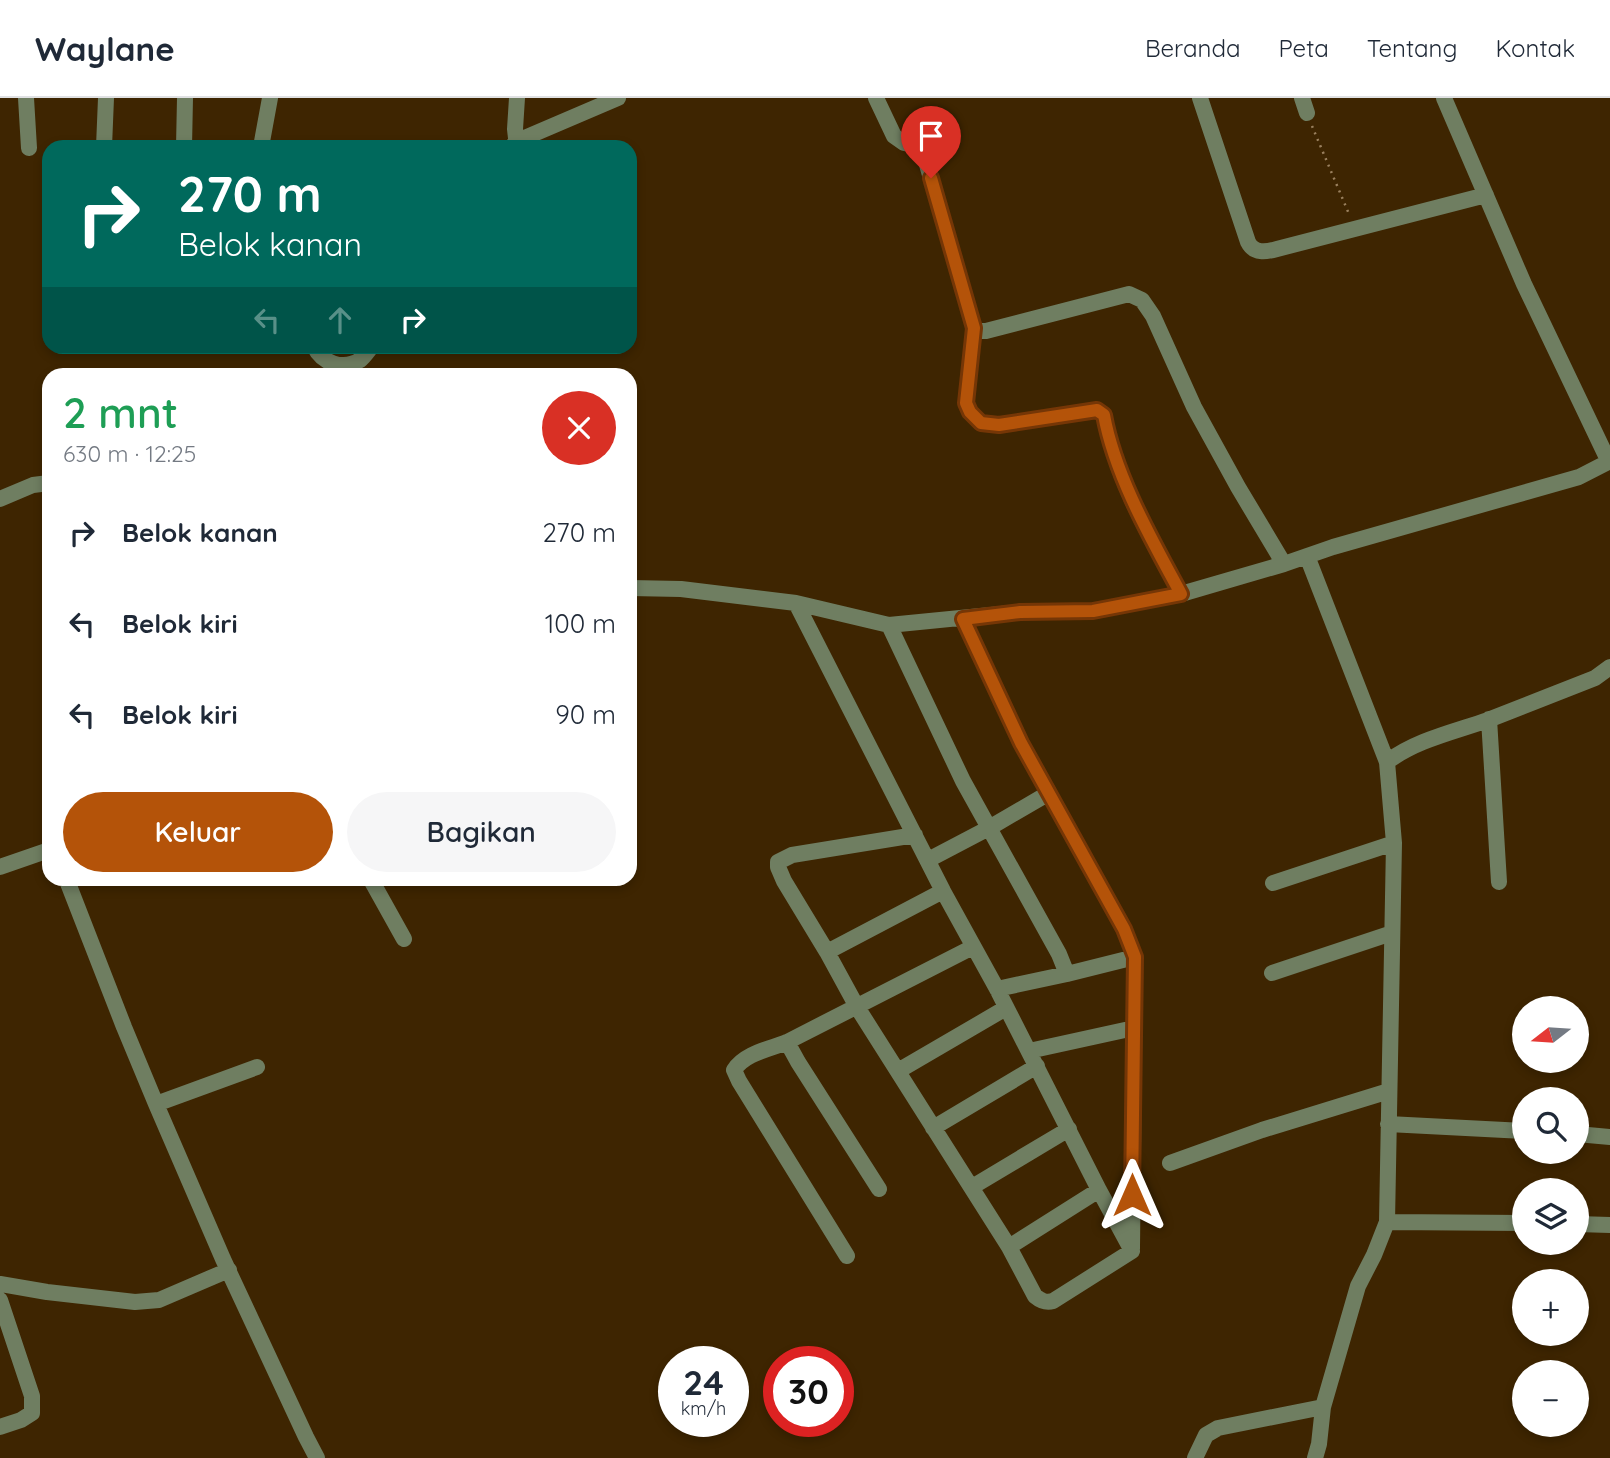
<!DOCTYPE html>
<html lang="id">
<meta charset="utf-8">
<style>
body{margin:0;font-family:Quicksand,sans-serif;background:#f6f6f7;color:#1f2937;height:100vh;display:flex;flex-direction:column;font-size:26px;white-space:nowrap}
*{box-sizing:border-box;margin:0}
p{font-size:23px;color:#747a83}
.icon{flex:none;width:38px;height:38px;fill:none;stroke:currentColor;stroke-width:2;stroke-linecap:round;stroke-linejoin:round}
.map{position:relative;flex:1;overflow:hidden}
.side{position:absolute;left:42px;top:270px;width:595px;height:518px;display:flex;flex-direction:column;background:#fff;border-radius:21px;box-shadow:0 4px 10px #0003}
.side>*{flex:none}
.guide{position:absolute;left:42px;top:42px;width:595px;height:214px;border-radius:21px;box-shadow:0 4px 10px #0003;background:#00695c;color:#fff;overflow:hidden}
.needle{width:46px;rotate:253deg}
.fabs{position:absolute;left:1512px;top:898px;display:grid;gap:14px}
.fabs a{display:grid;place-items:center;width:77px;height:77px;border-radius:50%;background:#fff;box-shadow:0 4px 10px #0003;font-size:35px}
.speed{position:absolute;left:658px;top:1248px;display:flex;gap:14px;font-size:35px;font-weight:700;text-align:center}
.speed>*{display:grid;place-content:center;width:91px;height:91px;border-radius:50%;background:#fff;box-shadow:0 4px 10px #0003;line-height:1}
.speed small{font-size:18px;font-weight:400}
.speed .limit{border:10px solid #d22;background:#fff;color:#111}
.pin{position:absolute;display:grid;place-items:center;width:60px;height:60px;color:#fff;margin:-72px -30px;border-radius:50% 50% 50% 0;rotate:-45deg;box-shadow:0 0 7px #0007}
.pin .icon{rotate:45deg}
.me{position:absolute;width:77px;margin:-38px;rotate:0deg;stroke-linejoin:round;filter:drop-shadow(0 0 5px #0008)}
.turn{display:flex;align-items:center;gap:24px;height:147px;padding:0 21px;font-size:32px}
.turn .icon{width:91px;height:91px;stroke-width:2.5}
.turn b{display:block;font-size:49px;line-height:60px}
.lanes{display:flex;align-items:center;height:66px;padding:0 21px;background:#0003;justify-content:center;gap:35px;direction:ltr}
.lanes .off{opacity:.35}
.round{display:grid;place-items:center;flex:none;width:74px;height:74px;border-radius:37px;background:#f6f6f7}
.headline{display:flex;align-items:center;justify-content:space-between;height:119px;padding:0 21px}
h1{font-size:42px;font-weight:600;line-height:52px;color:#1e9e55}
.button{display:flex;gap:14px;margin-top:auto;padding:14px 21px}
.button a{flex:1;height:80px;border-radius:42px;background:#b45309;color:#fff;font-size:28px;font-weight:600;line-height:80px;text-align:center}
.button a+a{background:#f6f6f7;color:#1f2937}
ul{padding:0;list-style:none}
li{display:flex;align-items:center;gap:21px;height:91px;padding:0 21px}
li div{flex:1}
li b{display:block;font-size:26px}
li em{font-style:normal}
header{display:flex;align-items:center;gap:42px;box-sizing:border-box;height:98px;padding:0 35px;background:#fff;border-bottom:2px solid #e0e1e3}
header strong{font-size:33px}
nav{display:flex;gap:38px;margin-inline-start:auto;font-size:24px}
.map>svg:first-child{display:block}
</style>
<header>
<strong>Waylane</strong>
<nav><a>Beranda</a><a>Peta</a><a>Tentang</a><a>Kontak</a></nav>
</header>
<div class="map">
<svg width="1610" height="1360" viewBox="0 0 1610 1360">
<rect width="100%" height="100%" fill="#3e2501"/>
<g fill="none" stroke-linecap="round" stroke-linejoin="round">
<path stroke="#9a805e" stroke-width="2.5" stroke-dasharray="2 5" stroke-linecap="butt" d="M1312,28L1349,116"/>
<path stroke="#6f7e61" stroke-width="16" d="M26,0L29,50
M876,0L894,38L904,45L919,48L924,56L974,230L966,305L970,314L981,325L999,327L1097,312L1104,317C1115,379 1151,441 1181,496
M1200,0L1248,144C1254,156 1266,154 1277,151L1486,97
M1302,0L1307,15
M1444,0L1524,186L1609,364
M515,44L618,0
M104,49L106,0
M184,49L185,0
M261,49L270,0
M517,49L515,31L517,0
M974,230L979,233H986L1129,196L1142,202L1153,218L1194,309L1238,389L1284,466
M314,248C322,265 343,273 360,262C364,259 368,253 372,248
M0,401L33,387L49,385
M1307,458L1387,664
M630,490L681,491L796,505L889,527L1021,514L1093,513L1181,496L1284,466L1333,449L1579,379L1610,363
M796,505L943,793L997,891L1099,1092L1132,1153
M889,527L963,683L1059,856L1067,876L997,891
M1489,621L1499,784
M1049,695L1124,831L1135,859L1132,1151
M915,737L792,757L778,764V769L784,783L827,854L857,909L1009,1149L1035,1198C1041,1203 1046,1205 1053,1203L1132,1153
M928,762L989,730L1049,695L1021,645L963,521
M0,769L49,752
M66,780L124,929L156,1006L223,1161L306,1339L317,1360
M370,780L404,841
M1273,785L1394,745
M827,854L943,793
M1272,875L1392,835
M1067,876L1135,859
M787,944C770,951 745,955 734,972L739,983L847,1158
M1029,953L1134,930
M898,973L1006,910
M156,1006L257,969
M1388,1026L1524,1033
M933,1030L1037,968
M1577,1036L1610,1039
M1170,1065L1262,1032L1389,993
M972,1089L1069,1031
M879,1091L798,964L787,944L973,849
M1387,1124L1524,1125
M1577,1126L1610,1127
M1009,1149L1099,1092
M0,1186L47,1194L135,1204L159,1202L229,1172
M0,1202L32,1298V1315L21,1322L0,1329
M1195,1360L1206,1337L1218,1330L1323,1309
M1315,1360L1319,1346L1323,1309L1358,1188L1374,1157L1387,1124L1394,745L1387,664C1416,642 1454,634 1488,622C1524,608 1559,594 1595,580L1610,569"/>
</g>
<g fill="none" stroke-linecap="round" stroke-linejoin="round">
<g stroke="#753606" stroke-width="18">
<path id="route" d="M931,80L974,230L966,305L970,314L981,325L999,327L1097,312L1104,317C1115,378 1152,442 1181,496L1093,513L1020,514L963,521L1021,645L1124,831L1135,859L1132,1097"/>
</g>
<use href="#route" stroke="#b45309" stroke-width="12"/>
</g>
</svg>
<div class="fabs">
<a><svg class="needle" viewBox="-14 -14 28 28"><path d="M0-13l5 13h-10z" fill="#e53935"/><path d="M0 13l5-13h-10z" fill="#747a83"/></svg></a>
<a><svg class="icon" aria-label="search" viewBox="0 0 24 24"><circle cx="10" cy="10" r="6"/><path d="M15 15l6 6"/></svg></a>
<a><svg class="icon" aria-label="layers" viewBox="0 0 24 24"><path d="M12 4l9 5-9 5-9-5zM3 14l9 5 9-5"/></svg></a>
<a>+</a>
<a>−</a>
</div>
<div class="speed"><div>24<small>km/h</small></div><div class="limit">30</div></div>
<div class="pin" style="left:931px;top:80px;background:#d93025"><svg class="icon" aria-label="arrive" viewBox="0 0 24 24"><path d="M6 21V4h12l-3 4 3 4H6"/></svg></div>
<svg class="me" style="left:1132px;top:1097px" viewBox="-20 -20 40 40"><path d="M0-17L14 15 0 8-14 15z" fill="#b45309" stroke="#fff" stroke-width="4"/></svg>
<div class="guide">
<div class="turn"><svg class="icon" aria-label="right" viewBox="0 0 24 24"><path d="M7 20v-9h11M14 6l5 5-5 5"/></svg><div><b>270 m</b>Belok kanan</div></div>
<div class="lanes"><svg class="icon off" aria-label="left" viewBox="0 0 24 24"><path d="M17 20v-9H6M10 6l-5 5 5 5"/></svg><svg class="icon off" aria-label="ahead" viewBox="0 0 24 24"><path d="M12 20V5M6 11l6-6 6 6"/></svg><svg class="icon" aria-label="right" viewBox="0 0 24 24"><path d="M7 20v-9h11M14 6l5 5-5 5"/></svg></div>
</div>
<section class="side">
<div class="headline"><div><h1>2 mnt</h1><p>630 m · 12:25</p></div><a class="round" style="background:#d93025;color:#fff"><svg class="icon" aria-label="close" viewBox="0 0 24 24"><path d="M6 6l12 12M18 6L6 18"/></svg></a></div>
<ul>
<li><svg class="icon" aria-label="right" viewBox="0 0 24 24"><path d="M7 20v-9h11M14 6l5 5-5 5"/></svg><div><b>Belok kanan</b></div><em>270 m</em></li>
<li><svg class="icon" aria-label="left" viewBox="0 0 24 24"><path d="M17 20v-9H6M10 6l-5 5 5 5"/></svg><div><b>Belok kiri</b></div><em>100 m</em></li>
<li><svg class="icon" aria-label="left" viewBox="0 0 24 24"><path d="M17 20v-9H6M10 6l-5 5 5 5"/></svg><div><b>Belok kiri</b></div><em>90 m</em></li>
</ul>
<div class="button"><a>Keluar</a><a>Bagikan</a></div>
</section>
</div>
